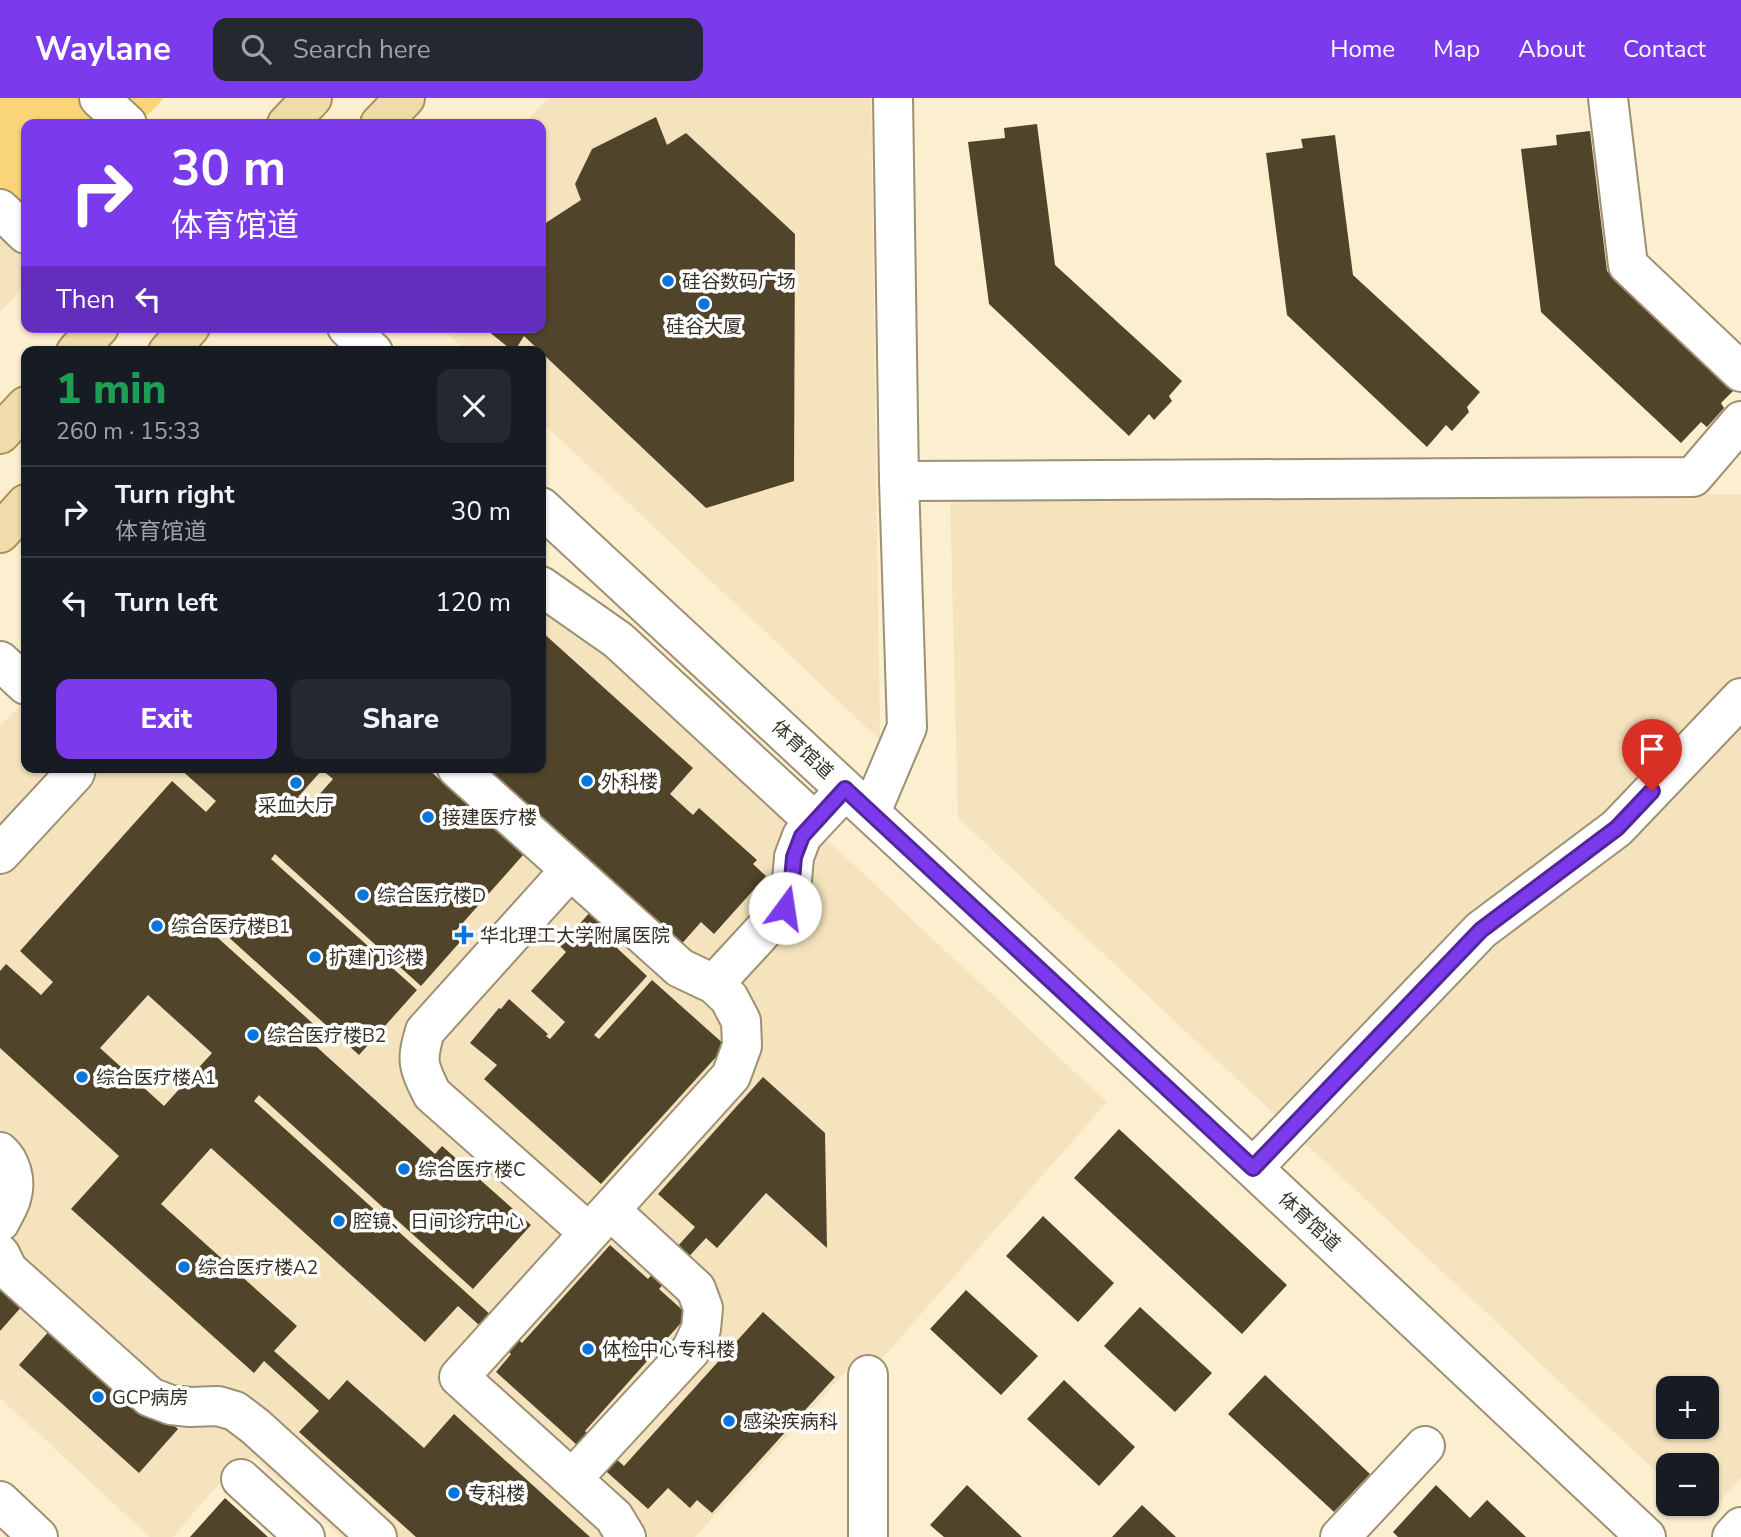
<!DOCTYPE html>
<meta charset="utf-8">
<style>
body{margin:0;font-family:"Nunito Sans","Noto Sans SC",sans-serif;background:#242831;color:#f1f3f6;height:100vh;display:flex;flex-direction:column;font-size:26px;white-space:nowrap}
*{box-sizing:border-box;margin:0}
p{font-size:23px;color:#9ea1a6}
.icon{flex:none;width:38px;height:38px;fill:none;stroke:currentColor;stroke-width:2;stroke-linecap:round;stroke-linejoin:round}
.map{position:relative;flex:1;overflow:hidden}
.drawer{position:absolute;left:21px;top:248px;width:525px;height:427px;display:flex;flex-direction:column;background:#171b24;border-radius:14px;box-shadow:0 2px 5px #0004}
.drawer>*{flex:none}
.top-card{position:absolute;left:21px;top:21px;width:525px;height:214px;border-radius:14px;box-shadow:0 2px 5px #0004;background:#7c3aed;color:#fff;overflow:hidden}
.fabs{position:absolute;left:1656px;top:1278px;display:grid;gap:14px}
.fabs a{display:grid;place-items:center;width:63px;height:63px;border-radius:14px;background:#171b24;box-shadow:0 2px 5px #0004;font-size:35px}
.pin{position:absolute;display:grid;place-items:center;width:60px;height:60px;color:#fff;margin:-72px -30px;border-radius:50% 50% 50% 0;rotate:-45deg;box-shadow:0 0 7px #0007}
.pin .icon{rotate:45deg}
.me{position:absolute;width:77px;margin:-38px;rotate:14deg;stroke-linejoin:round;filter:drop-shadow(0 0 5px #0008)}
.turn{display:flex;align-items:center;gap:24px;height:147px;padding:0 35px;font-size:32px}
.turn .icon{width:91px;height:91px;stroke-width:2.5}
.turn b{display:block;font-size:49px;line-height:60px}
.then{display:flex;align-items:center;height:66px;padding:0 35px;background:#0003;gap:14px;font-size:26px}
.round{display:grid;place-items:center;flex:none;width:74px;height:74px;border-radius:14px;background:#242831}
.head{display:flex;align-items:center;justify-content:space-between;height:119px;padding:0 35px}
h1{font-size:42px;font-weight:800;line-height:52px;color:#1e9e55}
.button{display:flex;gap:14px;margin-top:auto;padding:14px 35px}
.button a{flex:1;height:80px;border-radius:14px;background:#7c3aed;color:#fff;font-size:28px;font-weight:800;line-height:80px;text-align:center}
.button a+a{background:#242831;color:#f1f3f6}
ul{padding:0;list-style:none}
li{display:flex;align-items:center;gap:21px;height:91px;padding:0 35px;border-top:2px solid #363941}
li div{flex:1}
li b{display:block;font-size:26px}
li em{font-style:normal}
header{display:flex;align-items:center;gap:42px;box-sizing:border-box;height:98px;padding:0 35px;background:#7c3aed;color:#fff}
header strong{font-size:33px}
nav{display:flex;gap:38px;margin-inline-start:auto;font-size:24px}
.search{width:490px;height:63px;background:#242831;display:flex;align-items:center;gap:18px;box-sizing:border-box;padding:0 24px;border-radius:14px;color:#9ea1a6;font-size:26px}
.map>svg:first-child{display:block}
</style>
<header>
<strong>Waylane</strong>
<div class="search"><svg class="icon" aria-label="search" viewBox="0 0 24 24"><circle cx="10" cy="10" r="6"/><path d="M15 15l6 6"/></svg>Search here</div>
<nav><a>Home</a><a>Map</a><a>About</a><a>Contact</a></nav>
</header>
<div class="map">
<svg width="1741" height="1439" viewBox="0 0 1741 1439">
<rect width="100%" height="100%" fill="#fcefcf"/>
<path fill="#f4e3bd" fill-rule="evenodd" d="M548,0H871L880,642L541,323V254H467L441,229H541V26H524Z
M0,93L26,117V186L0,214Z
M950,395L1741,396V1380L1705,1420L1689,1405H1706V1367H1668V1385L958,720ZM1668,1290H1706V1328H1668Z
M541,474L1107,1004L878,1265L849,1270L695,1439H341L253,1359L231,1372L173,1439H150L0,1300V627L26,602V670H541Z"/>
<path fill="#fad479" d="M0,0H164L139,26H26V116L0,91Z"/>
<path fill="#50452b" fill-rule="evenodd" d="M656,19L667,47L686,35L795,136L794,383L706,410L524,238L514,254L483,229H541V128L581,102L575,86L592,51Z
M1037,26L1055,167L1182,283L1169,298L1172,303L1154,322L1149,316L1129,338L989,206L968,44L1005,40L1004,30Z
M1590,33L1607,173L1735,291L1721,305L1724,310L1707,329L1701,324L1681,345L1541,214L1521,51L1557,47L1556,37Z
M1335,37L1353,177L1480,294L1467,309L1469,314L1452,333L1446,327L1427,349L1287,217L1266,55L1303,50L1301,41Z
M541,533L693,670L670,696L693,717L699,710L757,762L753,766L766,778L714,836L701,824L678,850L478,670H541Z
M179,670H427L523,757L452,837L460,844L421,888L275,756L271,761L417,892L359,957L213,825L208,831L319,931L309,942L435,1056L442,1048L531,1127L473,1191L259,997L254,1003L522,1245L610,1147L648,1181L695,1129L658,1096L763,979L825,1035L827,1150L766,1095L717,1150L706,1140L659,1191L688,1217L585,1333L624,1368L763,1214L835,1279L712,1415L697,1402L690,1410L668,1390L648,1411L496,1274L511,1256L458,1208L425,1244L211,1050L161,1106L297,1228L274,1253L329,1302L347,1282L424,1350L454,1316L590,1439H416L299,1334L319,1313L264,1263L254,1275L71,1111L119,1058L0,950V873L6,866L41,897L53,884L20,853L172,683L206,714L216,703ZM322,672L333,681L309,708L298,699ZM148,897L212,955L164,1008L100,950Z
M591,813L624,842L617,850L647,878L594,937L599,941L652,882L726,948L601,1086L484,981L497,967L470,945L499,910L501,911L509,901L548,936L546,938L550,941L565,924L531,893L566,854L560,848Z
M1119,1031L1287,1187L1242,1236L1074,1080Z
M1043,1118L1114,1185L1078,1224L1006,1158Z
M0,1187L23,1207L0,1233Z
M966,1192L1038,1258L1001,1297L930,1231Z
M1140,1209L1212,1275L1175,1314L1104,1248Z
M58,1223L178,1331L139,1375L19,1267Z
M1265,1277L1370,1376L1334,1414L1228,1316Z
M1064,1282L1135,1349L1099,1388L1027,1321Z
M967,1387L1022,1439H944L930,1427Z
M1436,1387L1470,1420L1487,1402L1526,1439H1398L1393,1434Z
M225,1400L268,1439H190Z
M1142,1407L1176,1439H1112Z"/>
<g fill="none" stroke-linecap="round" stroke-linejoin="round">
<g stroke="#9d9073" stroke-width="42">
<path id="minor" d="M99,0L127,26
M1608,0L1628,167L1741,274
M0,111L26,136
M347,229L373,254
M899,383L1693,379L1741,323
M541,409L1253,1070L1646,1439
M541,488L618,542L815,724
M0,563L26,587
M457,670L680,870L714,886L729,900L741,923L742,948L731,978L459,1279L614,1419L626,1439
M871,714L907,629L899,383L893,0
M0,756L75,675L76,670
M570,772L425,933C416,963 418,968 432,996L589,1135
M714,886L784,810L792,782L794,759L802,738L832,706
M0,1054C11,1064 16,1082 12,1097C11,1106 4,1115 0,1124
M1253,1070L1481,832L1617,730L1741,600
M0,1156L8,1172L150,1299L171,1307L190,1309L218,1308L235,1313L256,1329L377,1439
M241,1381L305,1439
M572,1381L691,1252L701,1231L703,1210L696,1191L610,1112
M0,1403L38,1439
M868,1439V1277
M1340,1439L1425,1348
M1732,1439L1741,1429"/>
</g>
<g stroke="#a89057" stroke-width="42">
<path id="major" d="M287,26L312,0
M380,26L405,0
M76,254L99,229
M168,254L190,229
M0,336L26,308
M0,435L26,406"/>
</g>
<use href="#minor" stroke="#fff" stroke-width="38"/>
<use href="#major" stroke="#f0dcaa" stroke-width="38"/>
</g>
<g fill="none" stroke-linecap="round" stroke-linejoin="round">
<g stroke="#51269a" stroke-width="18">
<path id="route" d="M785,810L792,782L794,759L802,738L845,691L1253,1070L1481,832L1617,730L1652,693"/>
</g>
<use href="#route" stroke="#7c3aed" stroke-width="12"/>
</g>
<g fill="#0875dd" stroke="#fff" stroke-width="2.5">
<circle cx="668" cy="183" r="7"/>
<circle cx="704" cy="206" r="7"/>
<circle cx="587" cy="683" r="7"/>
<circle cx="296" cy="685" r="7"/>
<circle cx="428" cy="719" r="7"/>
<circle cx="363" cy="797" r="7"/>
<circle cx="157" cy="828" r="7"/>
<path d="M460.5 826.5h7v7h7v7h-7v7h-7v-7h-7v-7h7z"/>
<circle cx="315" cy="859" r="7"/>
<circle cx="253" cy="937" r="7"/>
<circle cx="82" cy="979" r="7"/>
<circle cx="404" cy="1071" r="7"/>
<circle cx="339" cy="1123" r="7"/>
<circle cx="184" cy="1169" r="7"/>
<circle cx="588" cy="1251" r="7"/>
<circle cx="98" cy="1299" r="7"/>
<circle cx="729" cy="1323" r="7"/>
<circle cx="454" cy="1395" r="7"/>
</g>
<g text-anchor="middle" stroke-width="7" stroke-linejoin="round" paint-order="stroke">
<g font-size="19" fill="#363024" stroke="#fff" text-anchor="start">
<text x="682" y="190">硅谷数码广场</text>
<text x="704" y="235" text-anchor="middle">硅谷大厦</text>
<text x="601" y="690">外科楼</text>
<text x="296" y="714" text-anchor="middle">采血大厅</text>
<text x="442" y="726">接建医疗楼</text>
<text x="377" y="804">综合医疗楼D</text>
<text x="171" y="835">综合医疗楼B1</text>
<text x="480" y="844">华北理工大学附属医院</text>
<text x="329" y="866">扩建门诊楼</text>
<text x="267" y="944">综合医疗楼B2</text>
<text x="96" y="986">综合医疗楼A1</text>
<text x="418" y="1078">综合医疗楼C</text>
<text x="353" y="1130">腔镜、日间诊疗中心</text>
<text x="198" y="1176">综合医疗楼A2</text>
<text x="602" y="1258">体检中心专科楼</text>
<text x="112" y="1306">GCP病房</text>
<text x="743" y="1330">感染疾病科</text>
<text x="468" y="1402">专科楼</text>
</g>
<g font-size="19" fill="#363024" stroke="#fff">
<text transform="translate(803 651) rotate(43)" y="7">体育馆道</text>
<text transform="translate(1310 1123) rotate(43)" y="7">体育馆道</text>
</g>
</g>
</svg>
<div class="fabs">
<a>+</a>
<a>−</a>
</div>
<div class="pin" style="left:1652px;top:693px;background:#d93025"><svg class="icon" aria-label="arrive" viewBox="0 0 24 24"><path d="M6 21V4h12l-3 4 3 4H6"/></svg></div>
<svg class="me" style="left:785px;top:810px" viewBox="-20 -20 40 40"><circle r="19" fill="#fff"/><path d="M0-13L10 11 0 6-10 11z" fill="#7c3aed"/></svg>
<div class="top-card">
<div class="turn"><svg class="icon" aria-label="right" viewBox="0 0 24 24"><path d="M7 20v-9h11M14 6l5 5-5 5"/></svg><div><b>30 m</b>体育馆道</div></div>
<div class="then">Then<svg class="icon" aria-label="left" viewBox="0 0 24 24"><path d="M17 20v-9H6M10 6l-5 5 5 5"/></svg></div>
</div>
<section class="drawer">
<div class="head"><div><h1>1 min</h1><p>260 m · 15:33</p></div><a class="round"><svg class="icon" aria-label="close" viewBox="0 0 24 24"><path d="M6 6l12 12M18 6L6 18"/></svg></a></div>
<ul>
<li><svg class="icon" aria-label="right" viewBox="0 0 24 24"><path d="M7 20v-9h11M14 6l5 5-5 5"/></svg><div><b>Turn right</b><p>体育馆道</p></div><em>30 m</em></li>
<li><svg class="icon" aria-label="left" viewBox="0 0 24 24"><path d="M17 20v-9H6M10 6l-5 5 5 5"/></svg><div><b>Turn left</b></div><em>120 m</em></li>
</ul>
<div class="button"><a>Exit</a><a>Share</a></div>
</section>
</div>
